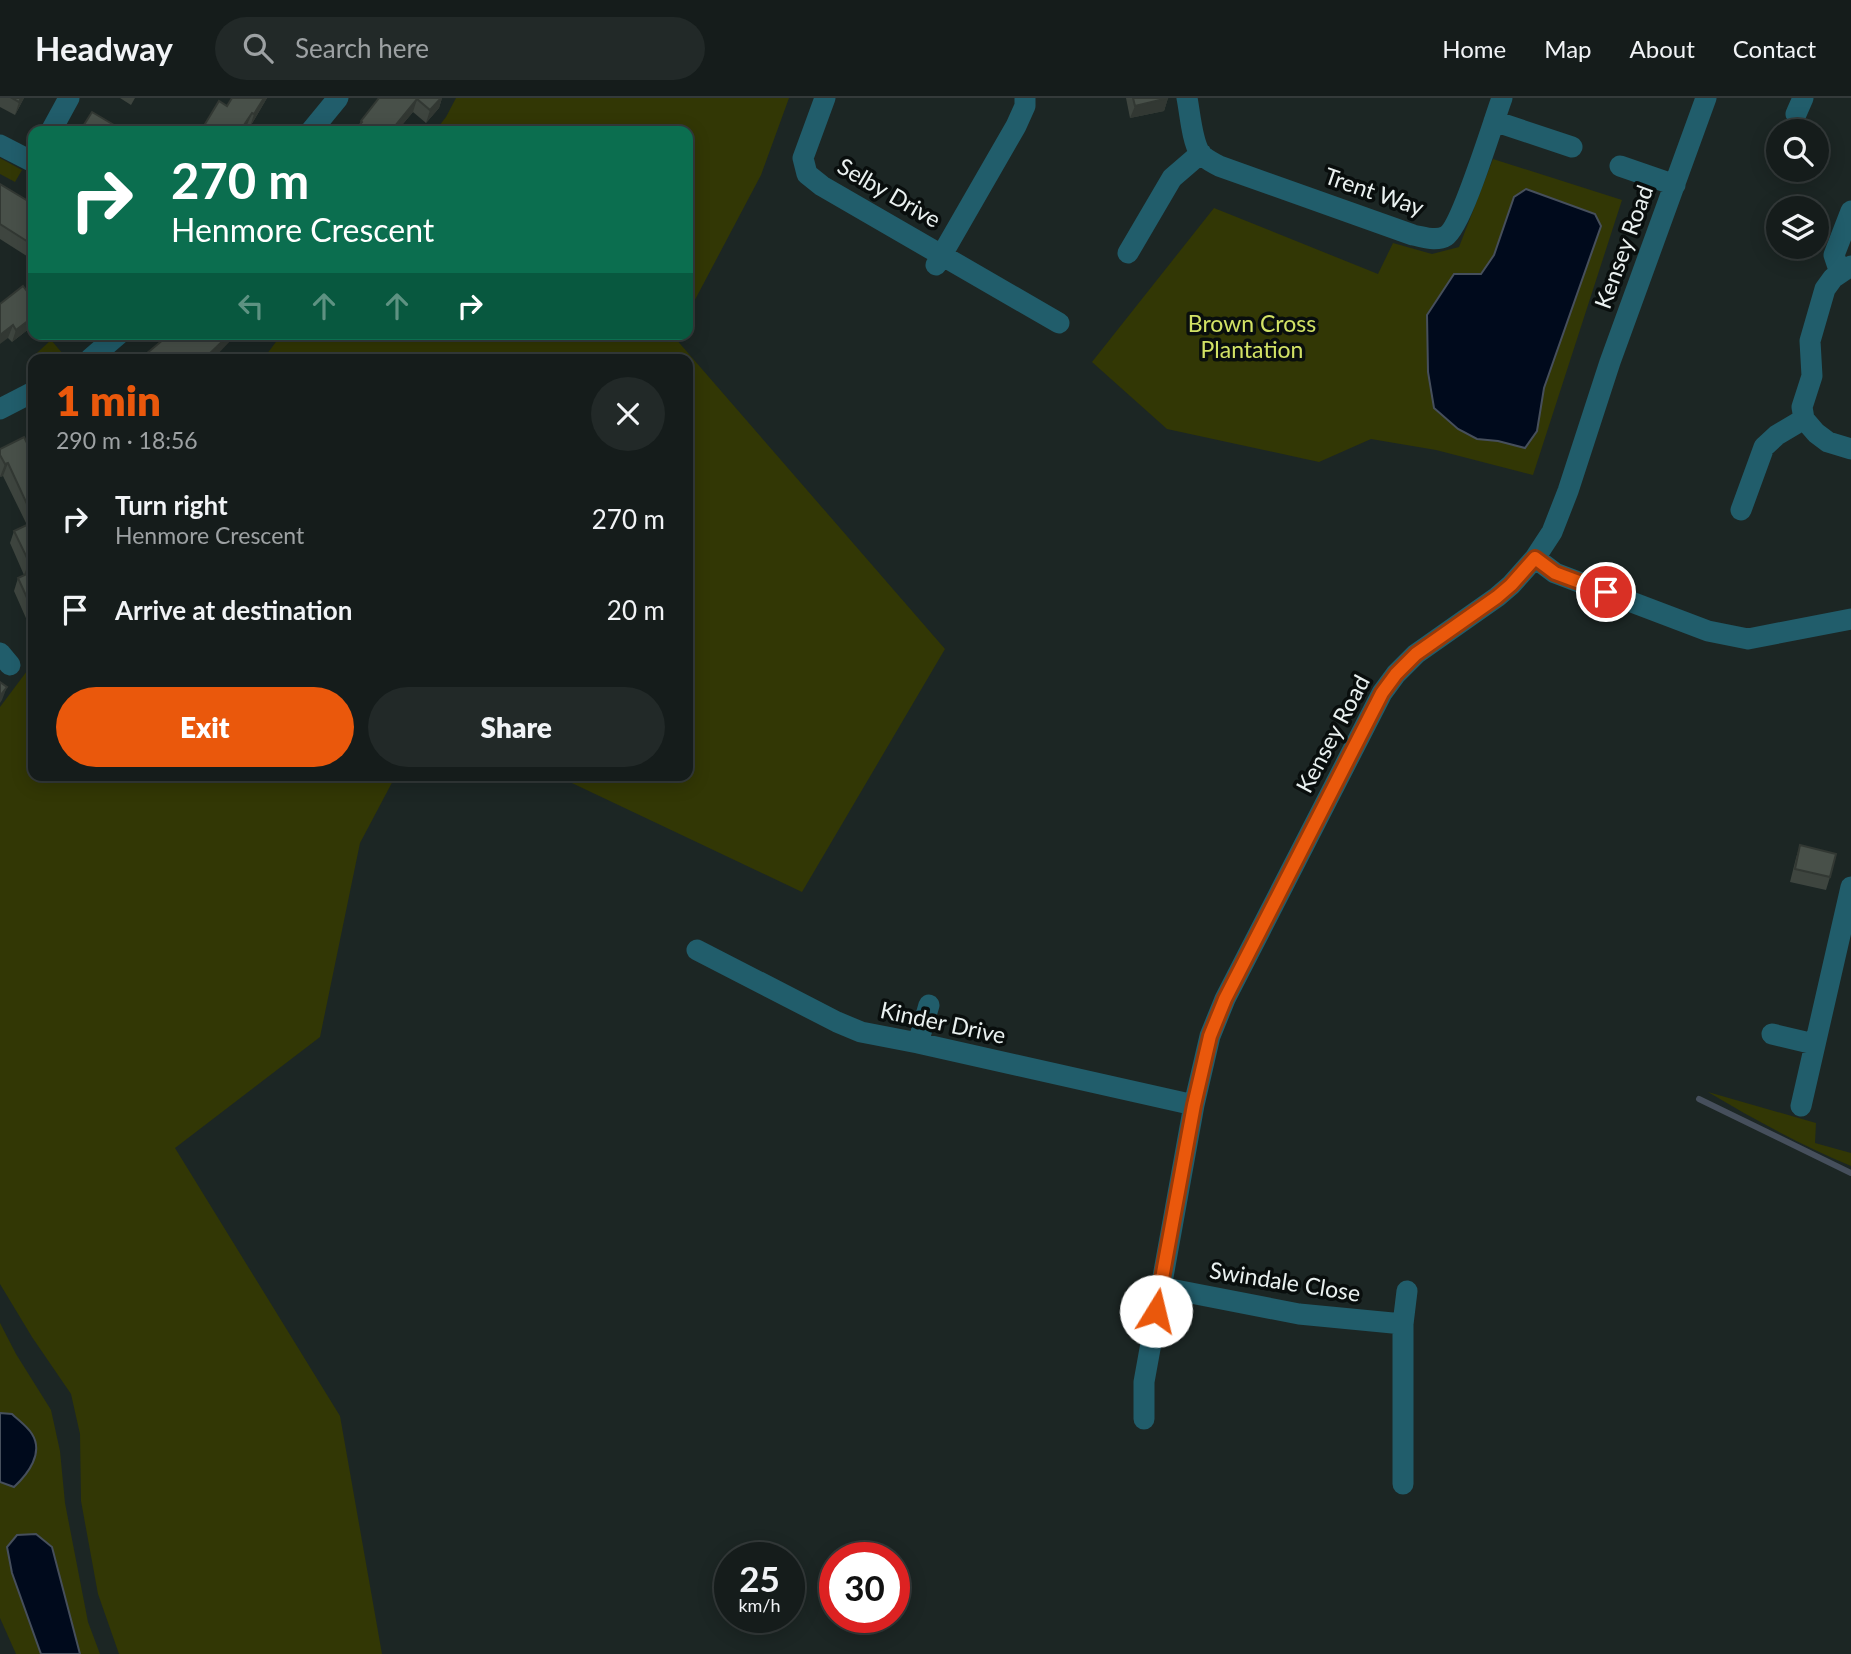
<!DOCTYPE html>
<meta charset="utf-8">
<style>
body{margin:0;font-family:Lato,sans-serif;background:#222928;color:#f1f3f6;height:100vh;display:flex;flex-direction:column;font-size:26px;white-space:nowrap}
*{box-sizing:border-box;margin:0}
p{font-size:23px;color:#9da1a3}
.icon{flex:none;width:38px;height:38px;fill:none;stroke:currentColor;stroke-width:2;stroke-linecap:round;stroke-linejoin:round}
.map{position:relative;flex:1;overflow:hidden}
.side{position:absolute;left:28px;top:256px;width:665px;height:427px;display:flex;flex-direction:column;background:#151c1b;border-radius:14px;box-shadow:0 4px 18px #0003,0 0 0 2px #343a3a}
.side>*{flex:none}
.hud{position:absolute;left:28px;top:28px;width:665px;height:214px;border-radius:14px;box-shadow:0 4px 18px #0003,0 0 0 2px #343a3a;background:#0b6e4f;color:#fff;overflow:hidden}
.controls{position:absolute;left:1766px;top:21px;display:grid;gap:14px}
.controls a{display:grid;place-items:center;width:63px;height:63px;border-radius:50%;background:#151c1b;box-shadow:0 4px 18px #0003,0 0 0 2px #343a3a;font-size:35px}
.speed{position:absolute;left:714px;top:1444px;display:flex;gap:14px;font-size:35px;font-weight:700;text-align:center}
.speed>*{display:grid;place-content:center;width:91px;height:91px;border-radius:50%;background:#151c1b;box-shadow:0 4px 18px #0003,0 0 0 2px #343a3a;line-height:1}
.speed small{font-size:18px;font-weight:400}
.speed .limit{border:10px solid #d22;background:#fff;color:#111}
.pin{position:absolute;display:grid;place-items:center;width:60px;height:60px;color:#fff;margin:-30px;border:4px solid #fff;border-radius:50%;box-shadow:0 2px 7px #0007}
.me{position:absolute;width:77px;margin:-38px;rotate:9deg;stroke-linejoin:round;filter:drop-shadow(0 0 5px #0008)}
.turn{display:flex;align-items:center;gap:24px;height:147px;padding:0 28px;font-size:32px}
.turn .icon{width:91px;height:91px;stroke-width:2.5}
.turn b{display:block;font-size:49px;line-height:60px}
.lanes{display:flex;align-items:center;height:66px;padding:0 28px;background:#0003;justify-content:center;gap:35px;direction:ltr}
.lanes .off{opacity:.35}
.round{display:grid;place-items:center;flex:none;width:74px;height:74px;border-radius:37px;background:#222928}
.overview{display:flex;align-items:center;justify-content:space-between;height:119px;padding:0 28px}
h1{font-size:42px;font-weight:800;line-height:52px;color:#ea580c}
.cta{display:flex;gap:14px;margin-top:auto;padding:14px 28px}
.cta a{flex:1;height:80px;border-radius:42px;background:#ea580c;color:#fff;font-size:28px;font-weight:800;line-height:80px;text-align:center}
.cta a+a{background:#222928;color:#f1f3f6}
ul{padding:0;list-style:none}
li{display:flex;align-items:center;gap:21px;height:91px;padding:0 28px}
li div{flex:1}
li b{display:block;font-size:26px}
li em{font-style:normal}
header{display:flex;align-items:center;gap:42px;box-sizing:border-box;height:98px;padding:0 35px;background:#151c1b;border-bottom:2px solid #343a3a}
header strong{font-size:33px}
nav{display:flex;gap:38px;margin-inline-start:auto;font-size:24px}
.search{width:490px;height:63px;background:#222928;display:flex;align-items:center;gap:18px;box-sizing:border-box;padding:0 24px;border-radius:38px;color:#9da1a3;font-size:26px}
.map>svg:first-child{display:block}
</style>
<header>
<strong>Headway</strong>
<div class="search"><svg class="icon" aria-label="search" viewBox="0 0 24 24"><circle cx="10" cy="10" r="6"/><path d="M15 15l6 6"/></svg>Search here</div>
<nav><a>Home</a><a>Map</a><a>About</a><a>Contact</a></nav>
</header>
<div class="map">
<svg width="1851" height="1556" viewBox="0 0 1851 1556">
<rect width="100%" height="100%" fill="#1c2624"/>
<path fill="#323705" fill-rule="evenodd" d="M456,0H789L761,77L688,215V33H435L446,19Z
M0,60L22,72L15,84L0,76Z
M1493,61L1622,102L1533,377L1436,352L1371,341L1319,364L1167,331L1092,264L1214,110L1378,176L1393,145L1432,156L1459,149ZM1514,99L1601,129L1544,290L1537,333L1498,343L1477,341L1428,274L1427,217L1454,176H1481L1494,157Z
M282,236H677L675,240L945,551L802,794L555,677H688V261H263Z
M51,242L63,256L57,261H33V270L27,264Z
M33,565V677H396L360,745L320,939L175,1050L340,1318L382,1556H119L98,1496L81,1403L80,1336L71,1296L32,1239L0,1186V609Z
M1708,994L1816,1025L1815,1045L1851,1055V1068C1801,1047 1755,1022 1708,994Z
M0,1225L16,1256L51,1312L60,1353L65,1405L88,1524L100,1556H80L52,1449H7L12,1475L41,1556H16L0,1520V1384L14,1389L13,1316L0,1315Z"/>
<path fill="#000a1c" stroke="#464f5c" stroke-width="2" d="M1526,91L1595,116L1601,128L1544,290L1537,333L1525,350L1498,343L1477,341L1458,331L1434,310L1428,274L1427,217L1454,176H1481L1494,157L1514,99Z
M0,1315L12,1316C18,1322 27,1328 32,1336C44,1355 28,1376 14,1389L0,1384Z
M36,1436L52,1449L80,1556H41L12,1475L7,1449L17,1437Z"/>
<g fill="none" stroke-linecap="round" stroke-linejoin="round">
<path stroke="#464f5c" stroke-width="6" d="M1699,1001L1851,1075"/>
<path stroke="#215d6b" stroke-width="21" d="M825,0L803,60L807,76L822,88L1059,225
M1187,0C1190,15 1192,43 1200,55C1205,61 1212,64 1219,68L1413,137C1424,139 1436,144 1446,138C1462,128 1493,24 1502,0
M1796,16L1803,0
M1494,23L1572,49
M51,33L69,0
M311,33L338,0
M0,47L33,64
M1620,68L1675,87
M1128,155L1172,80L1201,55
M936,167L1016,28L1025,8V0
M1851,168L1833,180L1825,191L1810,243L1812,278L1802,309L1804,321L1816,335L1828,344L1851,351
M1840,175L1834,157L1851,113
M90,261L119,236
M0,311L33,294
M1741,412L1764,349L1777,337L1804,321
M1535,460L1555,475L1708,533L1748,541L1851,521
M0,555L10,567
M697,852L837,924L861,934L918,945L1194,1007
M1772,936L1814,946
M918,945L929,907
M1801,1008L1851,789
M1160,1189L1299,1216L1403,1226
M1144,1321V1284L1194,1007L1210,938L1225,901L1382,595L1396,576L1416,556L1497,499L1511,487L1535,460L1552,434L1568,393L1610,264L1706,0
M1403,1386V1226L1407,1193"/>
</g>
<path fill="#3e453f" d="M0,0H24L15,17L0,9Z
M120,0H135L131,7Z
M232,0H267L250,29L247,27L244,33H201L202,31L227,8Z
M379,0H442L439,10L426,25L413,14L397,33H355L358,29L361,23Z
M1126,0H1168L1164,13L1130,20Z
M0,86L33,106V162L0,141Z
M0,206L31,226L30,230L12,244L8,240Z
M0,351L33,357V473L24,477L10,445L14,433L27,427L3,378L0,379Z
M33,473V536L14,493L18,480Z
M1800,747L1830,779L1826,792L1790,784L1796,760Z"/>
<path fill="#323833" d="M21,0H24L15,17L19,4Z
M264,0H267L250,29L254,16Z
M441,0H442L439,10L426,25L430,12Z
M1168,0L1164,13L1130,20L1135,8Z
M417,1L413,14L397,33H391Z
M252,15L247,27L244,33H240Z
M33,216V225L31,226L30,230L12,244L16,232Z
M13,227L8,240L0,246V237Z
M230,236H237L213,261H204Z
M8,365L3,378L0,379L5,366Z
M33,462V473L24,477L29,464Z
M7,589L2,602L0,605V598Z"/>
<path fill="#485049" stroke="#323833" stroke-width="2" d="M12,0H21L19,4Z
M232,0H264L254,16L252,15L240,33H206L202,31L219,3L227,8Z
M379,0H441L430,12L417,1L391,33H355L362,24L361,23Z
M1133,0H1168L1135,8Z
M92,14L124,33H80Z
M0,86L33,106V147L0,126Z
M23,188L33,201V219L16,232L13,227L0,237V206Z
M170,236H177L181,242L187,236H230L204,261H140Z
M24,339L33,357V419L8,365L5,366L0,357V351Z
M33,424V462L29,464L14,433Z
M33,473V513L18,480Z
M0,584L7,589L0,598Z
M1800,747L1836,756L1830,779L1795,771Z"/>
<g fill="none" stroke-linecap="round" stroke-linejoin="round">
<g stroke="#983908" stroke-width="18">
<path id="route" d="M1156,1213L1194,1007L1210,938L1225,901L1382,595L1396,576L1416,556L1497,499L1511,487L1535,460L1555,475L1606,494"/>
</g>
<use href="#route" stroke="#ea580c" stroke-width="12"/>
</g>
<g text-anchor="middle" stroke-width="7" stroke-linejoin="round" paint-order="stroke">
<g font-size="23" fill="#eaf1f0" stroke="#090e0d">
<text transform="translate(1374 94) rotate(19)" y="8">Trent Way</text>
<text transform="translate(889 95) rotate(30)" y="8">Selby Drive</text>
<text transform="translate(1624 149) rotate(-70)" y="8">Kensey Road</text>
<text transform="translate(1333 636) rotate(-62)" y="8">Kensey Road</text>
<text transform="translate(943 925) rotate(12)" y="8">Kinder Drive</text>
<text transform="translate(1285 1184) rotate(9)" y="8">Swindale Close</text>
</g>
<g font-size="23" fill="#d2e265" stroke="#090e0d">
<text x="1252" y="234">Brown Cross<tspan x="1252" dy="26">Plantation</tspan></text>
</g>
</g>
</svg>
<div class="controls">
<a><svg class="icon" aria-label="search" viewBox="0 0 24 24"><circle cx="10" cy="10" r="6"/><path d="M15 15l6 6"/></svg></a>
<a><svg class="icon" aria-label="layers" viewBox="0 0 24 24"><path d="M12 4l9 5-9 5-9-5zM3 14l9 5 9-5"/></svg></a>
</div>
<div class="speed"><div>25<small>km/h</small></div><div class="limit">30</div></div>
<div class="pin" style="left:1606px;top:494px;background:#d93025"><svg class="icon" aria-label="arrive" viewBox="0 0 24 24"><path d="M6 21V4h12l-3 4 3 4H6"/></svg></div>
<svg class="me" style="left:1156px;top:1213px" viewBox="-20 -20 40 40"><circle r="19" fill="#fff"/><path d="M0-13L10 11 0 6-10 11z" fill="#ea580c"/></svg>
<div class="hud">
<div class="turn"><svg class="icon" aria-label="right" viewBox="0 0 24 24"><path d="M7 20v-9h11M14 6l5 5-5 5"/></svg><div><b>270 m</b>Henmore Crescent</div></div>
<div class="lanes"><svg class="icon off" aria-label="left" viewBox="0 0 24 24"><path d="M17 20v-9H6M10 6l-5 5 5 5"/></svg><svg class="icon off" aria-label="ahead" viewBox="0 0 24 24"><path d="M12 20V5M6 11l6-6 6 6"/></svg><svg class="icon off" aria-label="ahead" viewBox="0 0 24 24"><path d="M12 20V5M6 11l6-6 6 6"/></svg><svg class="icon" aria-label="right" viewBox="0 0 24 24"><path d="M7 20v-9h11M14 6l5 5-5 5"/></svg></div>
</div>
<section class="side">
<div class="overview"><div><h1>1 min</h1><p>290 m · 18:56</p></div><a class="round"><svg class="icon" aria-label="close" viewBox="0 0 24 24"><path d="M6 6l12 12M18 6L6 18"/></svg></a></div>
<ul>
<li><svg class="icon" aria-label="right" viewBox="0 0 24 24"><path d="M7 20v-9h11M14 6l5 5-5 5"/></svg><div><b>Turn right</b><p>Henmore Crescent</p></div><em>270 m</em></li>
<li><svg class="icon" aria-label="arrive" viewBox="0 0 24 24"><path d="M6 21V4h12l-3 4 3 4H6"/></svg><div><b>Arrive at destination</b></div><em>20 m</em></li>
</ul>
<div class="cta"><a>Exit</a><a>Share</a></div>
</section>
</div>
